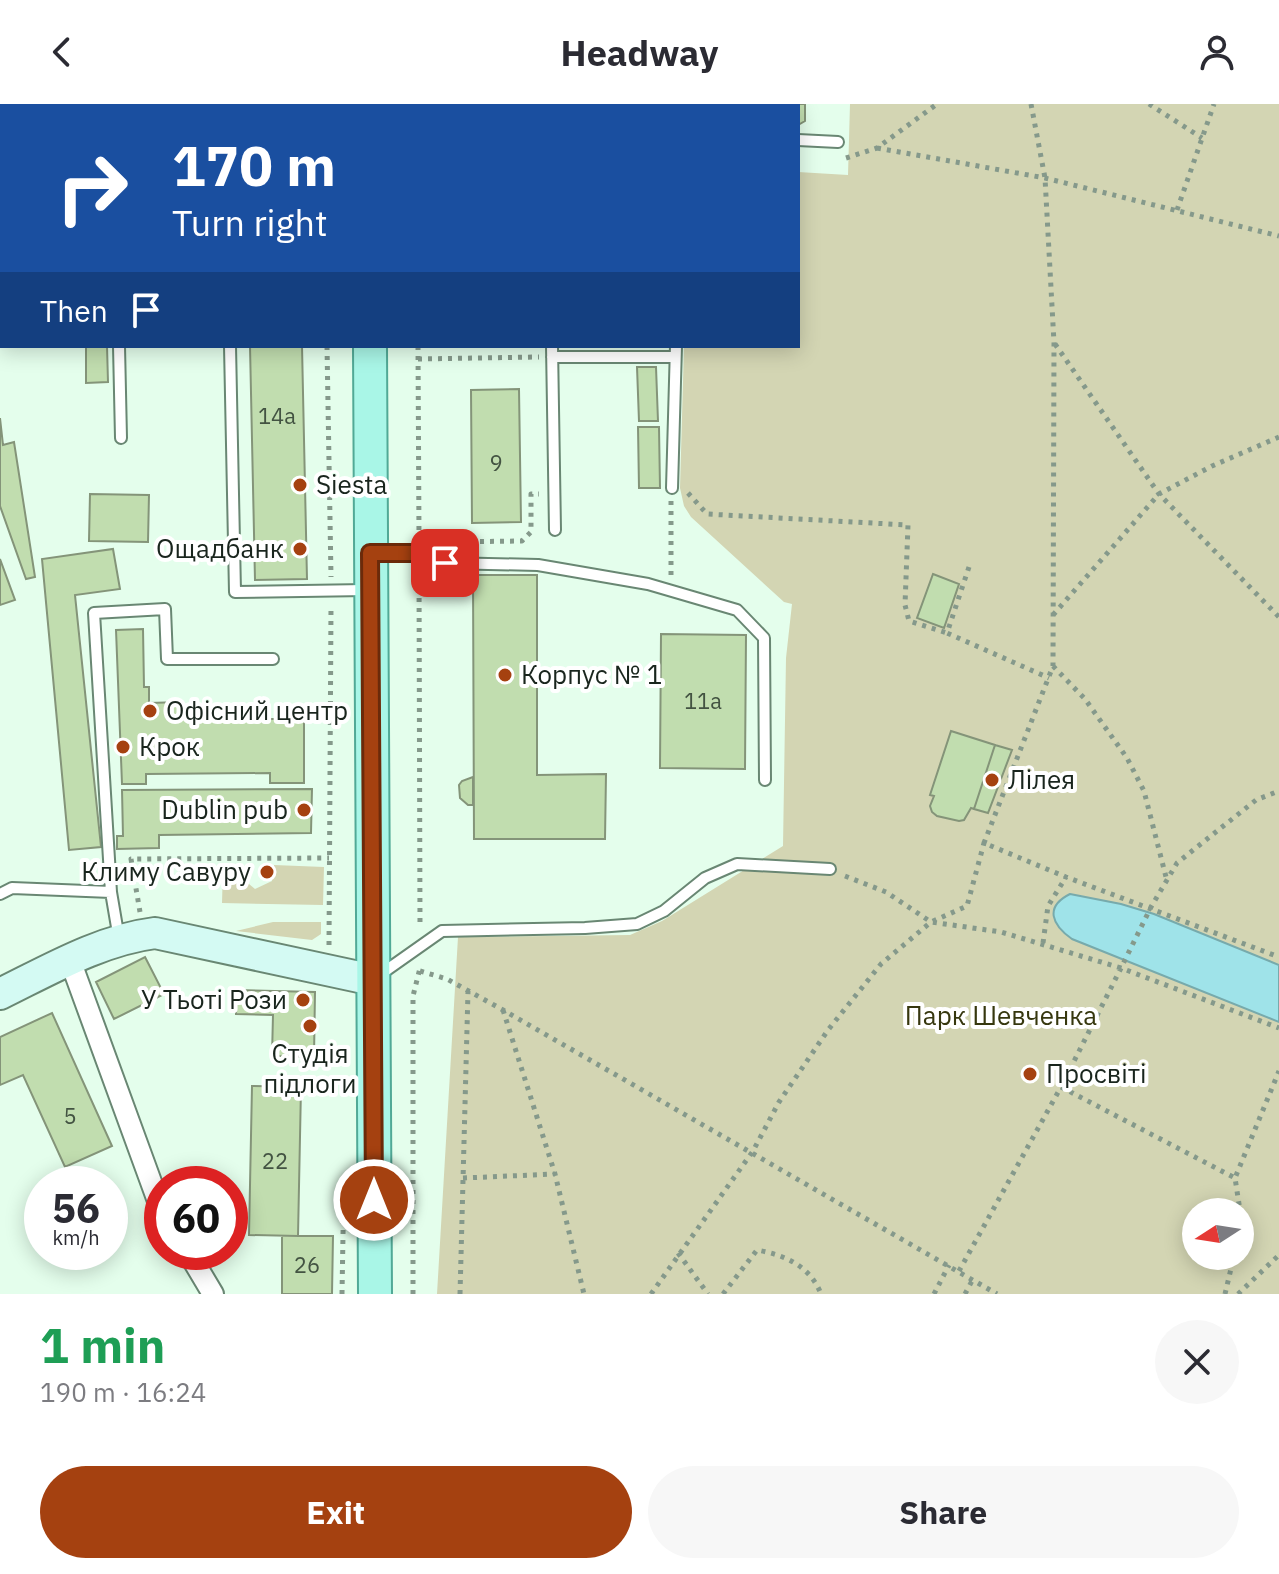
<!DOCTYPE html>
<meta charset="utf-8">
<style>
body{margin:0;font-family:"IBM Plex Sans",sans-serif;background:#f7f7f7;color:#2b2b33;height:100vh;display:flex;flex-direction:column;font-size:30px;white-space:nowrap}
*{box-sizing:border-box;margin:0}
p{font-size:26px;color:#7c7c81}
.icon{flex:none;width:44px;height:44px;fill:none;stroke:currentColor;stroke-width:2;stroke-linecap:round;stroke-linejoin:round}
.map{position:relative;height:1190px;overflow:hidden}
.sheet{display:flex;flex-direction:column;background:#fff;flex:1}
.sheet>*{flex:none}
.banner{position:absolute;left:0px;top:0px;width:800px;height:244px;box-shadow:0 4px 20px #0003;background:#1a4fa0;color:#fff;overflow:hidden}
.needle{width:52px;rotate:258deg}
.controls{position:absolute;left:1182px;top:1094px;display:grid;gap:16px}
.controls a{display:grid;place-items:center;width:72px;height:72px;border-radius:50%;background:#fff;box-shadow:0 4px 20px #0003;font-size:40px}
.speed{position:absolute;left:24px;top:1062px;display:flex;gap:16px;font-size:40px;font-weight:700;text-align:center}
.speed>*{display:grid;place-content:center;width:104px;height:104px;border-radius:50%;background:#fff;box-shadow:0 4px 20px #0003;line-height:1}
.speed small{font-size:20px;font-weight:400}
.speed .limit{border:12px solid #d22;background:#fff;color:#111}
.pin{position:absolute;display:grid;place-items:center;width:68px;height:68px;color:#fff;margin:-34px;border-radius:16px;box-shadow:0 4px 12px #0006}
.me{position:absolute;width:88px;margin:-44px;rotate:0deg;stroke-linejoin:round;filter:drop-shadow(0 0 6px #0008)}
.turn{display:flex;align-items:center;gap:28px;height:168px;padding:0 40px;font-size:36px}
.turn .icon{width:104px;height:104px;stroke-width:2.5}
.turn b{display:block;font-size:56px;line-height:68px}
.then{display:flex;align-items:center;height:76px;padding:0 40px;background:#0003;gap:16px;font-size:30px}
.round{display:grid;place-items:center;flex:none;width:84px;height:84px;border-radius:42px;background:#f7f7f7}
.head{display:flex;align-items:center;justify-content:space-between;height:136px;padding:0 40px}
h1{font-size:48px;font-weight:800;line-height:60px;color:#1e9e55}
.primary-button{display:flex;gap:16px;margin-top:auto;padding:16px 40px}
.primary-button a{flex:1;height:92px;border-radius:48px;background:#a54110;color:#fff;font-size:32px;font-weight:800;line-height:92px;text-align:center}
.primary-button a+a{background:#f7f7f7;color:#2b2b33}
header{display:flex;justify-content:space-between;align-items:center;height:104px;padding:0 40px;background:#fff;font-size:36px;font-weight:800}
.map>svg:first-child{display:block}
</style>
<header><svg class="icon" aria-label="back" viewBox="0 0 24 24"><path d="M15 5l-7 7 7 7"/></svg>Headway<svg class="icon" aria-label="person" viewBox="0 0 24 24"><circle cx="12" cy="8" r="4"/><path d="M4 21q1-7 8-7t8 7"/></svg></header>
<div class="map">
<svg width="1279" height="1190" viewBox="0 0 1279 1190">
<rect width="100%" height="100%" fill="#e4feec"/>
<path fill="#d3d5b3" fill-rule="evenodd" d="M850,0H1279V1190H437L458,833L630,831L662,817L783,742L786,554L792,500L784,498L691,413L684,402L680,384L684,242H798V68L848,71ZM1196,1108H1240V1152H1196Z
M274,761L324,763L323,801L222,799L223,764H243V775L255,785L272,777Z
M273,818H321V830L312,836L236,827Z"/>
<path fill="#9fe3e9" stroke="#77aaac" stroke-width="2" d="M1070,790L1121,800L1154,810L1279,861V918L1072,835C1052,821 1044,803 1070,790Z"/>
<path fill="#c1ddaf" stroke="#849479" stroke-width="2" d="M0,0L23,2H2L0,25Z
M175,0H301V2H175Z
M743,0H805V17L798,21V2H743Z
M0,161L2,163V227L0,224Z
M86,242H107L108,278L86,279Z
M250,242H302L307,475L255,476Z
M637,263H656L658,317H639Z
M519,285L521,418L472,419L471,286Z
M0,314L3,341L14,338L35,473L26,475L0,402Z
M638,323H659L660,384H639Z
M90,390L149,391L148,438L89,437Z
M113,445L120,485L75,491L101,743L69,746L42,455Z
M0,455L15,496L0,501Z
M933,470L959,480L944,524L917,514Z
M473,471H537V671L606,670L605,735H474Z
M143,525L144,583H149V599L181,598V615H304V679H270V669L146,670V680H122L116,526Z
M661,530L746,531L745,665L660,664Z
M951,627L995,641L974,705L971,704L964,716L959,717L937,712L932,708L930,702L934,692L930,691Z
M995,641L1012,646L988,709L974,705Z
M473,673V701H468L460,694L459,681L462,677Z
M312,685L311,729L159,731V744L117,745V732H123L122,686Z
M145,853L164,890L114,915L96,878Z
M237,886L315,888L314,953L272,952L273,911L236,910Z
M52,909L112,1042L65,1063L23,971L0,981V933Z
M252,982L301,983L298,1132L249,1131Z
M282,1132H333L332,1190H282Z"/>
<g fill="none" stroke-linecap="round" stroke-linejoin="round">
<g stroke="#698773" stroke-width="14">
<path id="lane" d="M628,0L633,2
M707,2V0
M798,36L838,38
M119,242L121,334
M230,242L235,488L366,486
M552,242L555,426
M552,253H675
M672,384L676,242
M376,449H419L445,459L538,461L648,480L737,506L764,534L765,676
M0,790L12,784L111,788
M119,835L111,788L94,509L165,505L167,555H273
M381,870L442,827L585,824L637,820L664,807L705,774L737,760L830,765"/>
</g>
<g stroke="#698773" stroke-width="24">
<path id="street" d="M118,2L120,0
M0,95L2,94
M70,856L162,1108
M188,1148L213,1190"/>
</g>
<g stroke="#698773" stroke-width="34">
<path id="secondary" d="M0,890C49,866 100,836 155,829L373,876"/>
</g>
<g stroke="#51a996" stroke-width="36">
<path id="primary" d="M369,0V2
M370,242L375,1190"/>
</g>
<path stroke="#85998b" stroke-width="5" stroke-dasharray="4 6" stroke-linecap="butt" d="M324,0V2
M417,0V2
M1031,0L1045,74L1054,239L1053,562L984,739L1066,773L1279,853
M1149,0L1202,34
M877,44L1045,74L1279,132
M846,54L877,44L937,0
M1177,106L1214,0
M1055,240L1159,390L1279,513
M327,242L331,473
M418,242L419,434
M418,255L539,253
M688,389L707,410L908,421L905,501L909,517L947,529
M440,438L522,437L531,428V390H539
M969,463L947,529L1049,574
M419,464L420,822
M671,471V397
M1053,511L1159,390L1212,362L1279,333
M1053,562L1085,595L1127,654L1144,687L1166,773
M845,772L886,788L931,818L1001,828L1121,864L1151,803L1177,759L1256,696L1279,687
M140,808L131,755L329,754
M1043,839L1048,802L1066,773
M329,841L331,503
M420,867L447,875L503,906L997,1190
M503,906L555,1070L584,1190
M1061,983L1235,1074
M463,1074L555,1070
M1240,1121L1241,1113L1235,1074L1279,967
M678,1149L708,1190
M959,1167L1061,983L1121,864L1279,924
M342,1190L344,1073
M413,1190V892L420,864
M460,1190L468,887
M651,1190L753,1047L779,998L828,926L881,860L931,818L967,802L984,739
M723,1190L757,1146C785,1151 810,1162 821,1190
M934,1190L949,1161
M965,1190L973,1175
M1225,1190L1234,1152
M1238,1190L1279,1151"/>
<use href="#lane" stroke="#fff" stroke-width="10"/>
<use href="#street" stroke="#fff" stroke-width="20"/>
<use href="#secondary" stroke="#d4faf3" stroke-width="30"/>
<use href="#primary" stroke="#a9f6e7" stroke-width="32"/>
</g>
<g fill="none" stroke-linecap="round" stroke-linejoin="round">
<g stroke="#6b2a0a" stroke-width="20">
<path id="route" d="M374,1096L370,449H419L445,459"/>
</g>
<use href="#route" stroke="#a54110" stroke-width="14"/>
</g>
<g fill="#a54110" stroke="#fff" stroke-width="3">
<circle cx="300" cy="381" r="8"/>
<circle cx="300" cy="445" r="8"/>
<circle cx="505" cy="571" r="8"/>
<circle cx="150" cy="607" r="8"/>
<circle cx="123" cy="643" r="8"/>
<circle cx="992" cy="676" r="8"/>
<circle cx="304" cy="706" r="8"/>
<circle cx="267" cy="768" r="8"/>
<circle cx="303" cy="896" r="8"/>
<circle cx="310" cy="922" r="8"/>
<circle cx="1030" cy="970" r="8"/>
</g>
<g text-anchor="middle" stroke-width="8" stroke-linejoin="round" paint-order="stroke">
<g font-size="22" fill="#435342">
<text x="277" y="320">14а</text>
<text x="496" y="367">9</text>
<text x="703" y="605">11а</text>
<text x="70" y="1020">5</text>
<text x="275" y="1065">22</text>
<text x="307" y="1169">26</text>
</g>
<g font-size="26" fill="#19251d" stroke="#fff" text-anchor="start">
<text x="316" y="390">Siesta</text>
<text x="284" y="454" text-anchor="end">Ощадбанк</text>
<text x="521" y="580">Корпус № 1</text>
<text x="166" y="616">Офісний центр</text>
<text x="139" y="652">Крок</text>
<text x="1008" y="685">Лілея</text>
<text x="288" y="715" text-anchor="end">Dublin pub</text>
<text x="251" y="777" text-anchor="end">Климу Савуру</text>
<text x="287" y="905" text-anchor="end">У Тьоті Рози</text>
<text x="310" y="959" text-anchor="middle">Студія<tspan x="310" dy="30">підлоги</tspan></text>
<text x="1046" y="979">Просвіті</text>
</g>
<g font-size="26" fill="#36370e" stroke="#fff">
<text x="1001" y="921">Парк Шевченка</text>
</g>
</g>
</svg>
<div class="controls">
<a><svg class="needle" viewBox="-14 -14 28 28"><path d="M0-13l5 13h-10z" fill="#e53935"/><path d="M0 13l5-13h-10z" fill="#7c7c81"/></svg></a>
</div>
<div class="speed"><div>56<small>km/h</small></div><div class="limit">60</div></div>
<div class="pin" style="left:445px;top:459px;background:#d93025"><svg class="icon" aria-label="arrive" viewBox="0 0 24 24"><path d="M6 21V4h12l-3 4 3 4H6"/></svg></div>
<svg class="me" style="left:374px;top:1096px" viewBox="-20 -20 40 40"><circle r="17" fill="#a54110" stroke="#fff" stroke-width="3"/><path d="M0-11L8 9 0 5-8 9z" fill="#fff"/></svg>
<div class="banner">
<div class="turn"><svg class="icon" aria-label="right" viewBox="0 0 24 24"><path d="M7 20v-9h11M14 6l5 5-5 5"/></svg><div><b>170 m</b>Turn right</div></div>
<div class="then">Then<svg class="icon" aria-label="arrive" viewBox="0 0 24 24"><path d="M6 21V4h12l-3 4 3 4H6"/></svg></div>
</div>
</div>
<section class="sheet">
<div class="head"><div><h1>1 min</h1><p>190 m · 16:24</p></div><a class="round"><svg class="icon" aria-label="close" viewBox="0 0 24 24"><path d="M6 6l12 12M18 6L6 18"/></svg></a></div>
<div class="primary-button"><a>Exit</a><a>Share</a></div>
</section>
